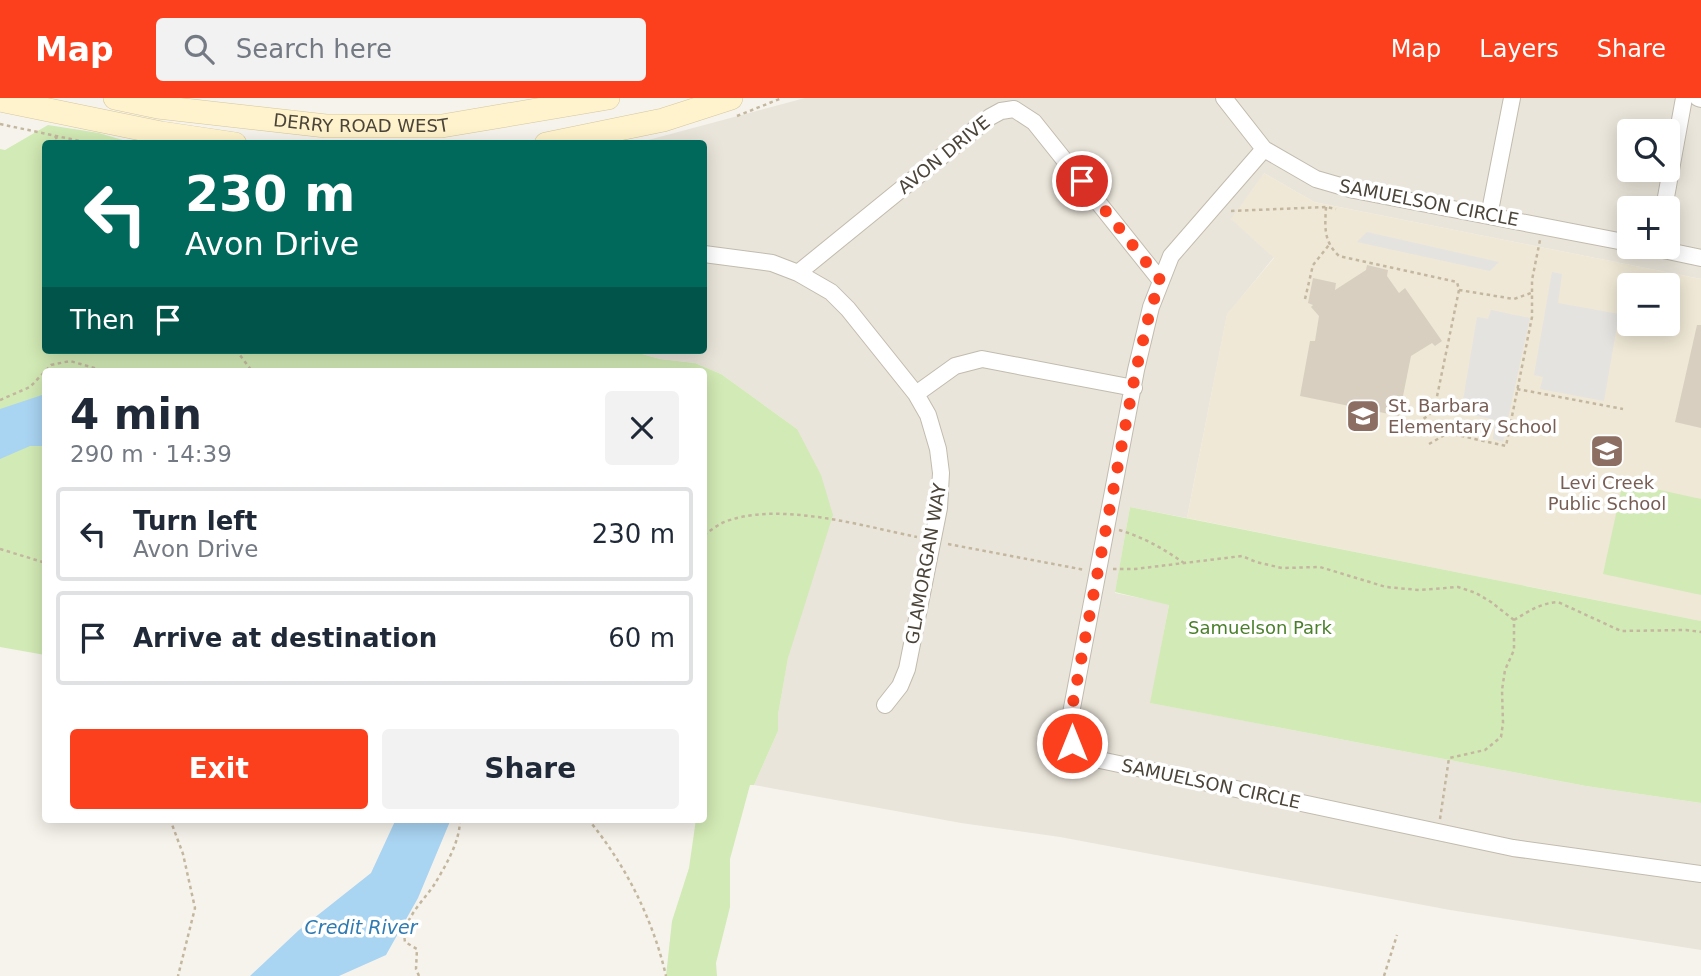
<!DOCTYPE html>
<meta charset="utf-8">
<style>
body{margin:0;font-family:"DejaVu Sans",sans-serif;background:#f2f2f3;color:#1f2937;height:100vh;display:flex;flex-direction:column;font-size:26px;white-space:nowrap}
*{box-sizing:border-box;margin:0}
p{font-size:23px;color:#747a83}
.icon{flex:none;width:38px;height:38px;fill:none;stroke:currentColor;stroke-width:2;stroke-linecap:round;stroke-linejoin:round}
.map{position:relative;flex:1;overflow:hidden}
.side{position:absolute;left:42px;top:270px;width:665px;height:455px;display:flex;flex-direction:column;background:#fff;border-radius:7px;box-shadow:0 4px 18px #0003}
.side>*{flex:none}
.top-card{position:absolute;left:42px;top:42px;width:665px;height:214px;border-radius:7px;box-shadow:0 4px 18px #0003;background:#00695c;color:#fff;overflow:hidden}
.tools{position:absolute;left:1617px;top:21px;display:grid;gap:14px}
.tools a{display:grid;place-items:center;width:63px;height:63px;border-radius:7px;background:#fff;box-shadow:0 4px 18px #0003;font-size:35px}
.pin{position:absolute;display:grid;place-items:center;width:60px;height:60px;color:#fff;margin:-30px;border:4px solid #fff;border-radius:50%;box-shadow:0 2px 7px #0007}
.me{position:absolute;width:77px;margin:-38px;rotate:0deg;stroke-linejoin:round;filter:drop-shadow(0 0 5px #0008)}
.turn{display:flex;align-items:center;gap:24px;height:147px;padding:0 28px;font-size:32px}
.turn .icon{width:91px;height:91px;stroke-width:2.5}
.turn b{display:block;font-size:49px;line-height:60px}
.then{display:flex;align-items:center;height:66px;padding:0 28px;background:#0003;gap:14px;font-size:26px}
.round{display:grid;place-items:center;flex:none;width:74px;height:74px;border-radius:7px;background:#f2f2f3}
.summary{display:flex;align-items:center;justify-content:space-between;height:119px;padding:0 28px}
h1{font-size:42px;font-weight:600;line-height:52px}
.button{display:flex;gap:14px;margin-top:auto;padding:14px 28px}
.button a{flex:1;height:80px;border-radius:7px;background:#fc3f1d;color:#fff;font-size:28px;font-weight:600;line-height:80px;text-align:center}
.button a+a{background:#f2f2f3;color:#1f2937}
ul{padding:0;list-style:none}
li{display:flex;align-items:center;gap:21px;height:94px;margin:0 14px 10px;padding:0 14px;border:4px solid #e0e1e3;border-radius:7px}
li div{flex:1}
li b{display:block;font-size:26px}
li em{font-style:normal}
header{display:flex;align-items:center;gap:42px;box-sizing:border-box;height:98px;padding:0 35px;background:#fc3f1d;color:#fff}
header strong{font-size:33px}
nav{display:flex;gap:38px;margin-inline-start:auto;font-size:24px}
.search{width:490px;height:63px;background:#f2f2f3;display:flex;align-items:center;gap:18px;box-sizing:border-box;padding:0 24px;border-radius:7px;color:#747a83;font-size:26px}
.map>svg:first-child{display:block}
</style>
<header>
<strong>Map</strong>
<div class="search"><svg class="icon" aria-label="search" viewBox="0 0 24 24"><circle cx="10" cy="10" r="6"/><path d="M15 15l6 6"/></svg>Search here</div>
<nav><a>Map</a><a>Layers</a><a>Share</a></nav>
</header>
<div class="map">
<svg width="1701" height="878" viewBox="0 0 1701 878">
<rect width="100%" height="100%" fill="#f6f3ec"/>
<path fill="#eae5da" fill-rule="evenodd" d="M805,0H1701V181L1314,104L1264,75L1274,159L1227,217L1187,420L1130,409L1115,495L1169,506L1151,605L1586,688L1701,705V852L1450,812L1060,739L961,725L754,687L778,633V617L796,513L797,331L721,276L695,265L660,261L628,252H704V46L637,45ZM1629,33H1668V72H1629ZM1629,110H1668V149H1629Z"/>
<path fill="#efe8d6" fill-rule="evenodd" d="M1264,75L1314,104L1701,181V523L1187,420L1227,216L1274,160L1231,121ZM1629,187H1668V226H1629Z"/>
<path fill="#d2eab5" d="M48,27L99,35L133,45L46,46V252H628L660,261L695,265L721,276L797,331L821,377L833,417L788,560L778,617V633L754,687H750L730,761V809L716,865L717,878H666L672,823L689,770L696,721H704V273H46L45,557L0,549V51L5,52Z
M1623,384L1701,401V497L1603,476Z
M1130,409L1701,523V705L1586,688L1150,605L1169,507L1115,494Z"/>
<path fill="#e5e3e0" d="M1367,134L1499,164L1490,173L1357,144Z
M1552,174L1562,176L1558,205L1619,216L1604,303L1540,291L1543,279L1534,277Z
M1491,212L1530,220L1503,344L1493,341L1495,322L1461,314L1477,219L1488,221Z"/>
<path fill="#a9d4f2" d="M45,296V348H30L0,361V311Z
M396,721H451L418,800L386,857L339,878H250L299,832L371,775Z"/>
<path fill="#d8cfc1" d="M1367,167L1388,172L1387,178L1399,195L1405,190L1442,243L1435,248L1432,245L1411,258L1399,318L1300,298L1310,243H1315L1319,218L1311,209L1313,207L1308,205L1313,180L1336,185L1335,192L1366,172Z
M1697,227H1701V330L1675,324Z"/>
<g fill="none" stroke-linecap="round" stroke-linejoin="round">
<g stroke="#c2bbae" stroke-width="18">
<path id="minor" d="M1224,0L1264,51L1316,81L1354,92L1629,145
M1698,0L1701,1
M1264,51L1171,158L1151,209L1136,272L1068,631L1072,645L1080,656L1100,662L1513,750L1701,776
M1664,110L1684,0
M1489,118L1512,0
M1649,149L1701,160
M704,156L772,165L798,175L831,194L848,211L916,296L928,317L938,351L941,375L939,410L907,571L900,588L885,607
M798,175L990,19L1001,13L1014,11L1034,24L1161,183
M916,296L955,268L982,261L1134,290"/>
</g>
<g stroke="#d6c79b" stroke-width="24">
<g id="secondary">
<path id="s1" d="M115,0L158,9L326,28H442L608,0"/>
<path d="M0,2L161,35L235,46"/>
<path d="M546,46L663,22L731,0"/>
</g>
</g>
<path stroke="#c4b79f" stroke-width="2.5" stroke-dasharray="3.5 3.5" stroke-linecap="butt" d="M737,18L782,0
M0,26L94,46
M55,38L60,46
M1326,109C1325,128 1323,143 1339,158L1457,184L1459,192L1434,313L1418,325
M1231,113L1326,109L1336,111
M1459,192L1514,201L1531,195
M1305,201L1313,167L1329,147
M236,252L252,273
M1517,291L1623,311
M0,302L30,289L51,267L70,263L105,273
M1429,346L1448,335L1506,348L1532,219V182L1540,142
M1119,432C1143,439 1164,451 1184,465
M704,437C710,433 716,428 722,425C775,402 863,428 917,439
M948,446L1085,472
M0,451L46,465
M1113,471H1135L1242,458L1256,464L1282,470L1320,469L1386,489L1419,492L1458,489L1476,495L1491,504L1514,522
M1514,522C1529,513 1541,505 1558,504L1621,533L1686,532L1701,534
M170,721L183,756L195,810L178,878
M588,721C625,766 653,821 666,878
M1440,721L1449,660L1485,652L1501,639L1503,625L1502,592L1505,572L1514,552V522
M419,878L416,871L417,851L405,844C401,823 424,802 434,787C446,767 460,744 460,721
M1384,878L1397,837"/>
<use href="#minor" stroke="#fff" stroke-width="16"/>
<use href="#secondary" stroke="#fff3cd" stroke-width="23"/>
</g>
<g fill="none" stroke-linecap="round" stroke-linejoin="round">
<path stroke="#fc3f1d" stroke-width="12" stroke-dasharray="0 21.6" d="M1072,645L1068,631L1136,272L1151,209L1161,183L1082,83"/>
</g>
<defs>
<g id="school-square" transform="scale(1.75)"><rect x="-9" y="-9" width="18" height="18" rx="4" fill="#8d6e63" stroke="#fff"/><path d="M0-5L7-2L0 1L-7-2ZM-4 1L0 2.5L4 1V4Q0 6-4 4Z" fill="#fff"/></g>
</defs>
<g fill-rule="evenodd">
<use href="#school-square" x="1363" y="318"/>
<use href="#school-square" x="1607" y="353"/>
</g>
<g text-anchor="middle" stroke-width="7" stroke-linejoin="round" paint-order="stroke">
<g font-size="18" fill="#4b4439" stroke="#fff">
<text dy="6" stroke="none"><textPath href="#s1" startOffset="248">DERRY ROAD WEST</textPath></text>
<text transform="translate(944 57) rotate(-39)" y="6">AVON DRIVE</text>
<text transform="translate(1429 105) rotate(11)" y="6">SAMUELSON CIRCLE</text>
<text transform="translate(926 466) rotate(-80)" y="6">GLAMORGAN WAY</text>
<text transform="translate(1211 686) rotate(12)" y="6">SAMUELSON CIRCLE</text>
</g>
<g font-size="18" fill="#785e54" stroke="#fff" text-anchor="start">
<text x="1388" y="314">St. Barbara<tspan x="1388" dy="21">Elementary School</tspan></text>
<text x="1607" y="391" text-anchor="middle">Levi Creek<tspan x="1607" dy="21">Public School</tspan></text>
</g>
<g font-size="18" fill="#4a7f2a" stroke="#fff">
<text x="1260" y="536">Samuelson Park</text>
</g>
<g font-size="19" font-style="italic" fill="#2e7ab2" stroke="#fff">
<text x="361" y="836">Credit River</text>
</g>
</g>
</svg>
<div class="tools">
<a><svg class="icon" aria-label="search" viewBox="0 0 24 24"><circle cx="10" cy="10" r="6"/><path d="M15 15l6 6"/></svg></a>
<a>+</a>
<a>−</a>
</div>
<div class="pin" style="left:1082px;top:83px;background:#d93025"><svg class="icon" aria-label="arrive" viewBox="0 0 24 24"><path d="M6 21V4h12l-3 4 3 4H6"/></svg></div>
<svg class="me" style="left:1072px;top:645px" viewBox="-20 -20 40 40"><circle r="17" fill="#fc3f1d" stroke="#fff" stroke-width="3"/><path d="M0-11L8 9 0 5-8 9z" fill="#fff"/></svg>
<div class="top-card">
<div class="turn"><svg class="icon" aria-label="left" viewBox="0 0 24 24"><path d="M17 20v-9H6M10 6l-5 5 5 5"/></svg><div><b>230 m</b>Avon Drive</div></div>
<div class="then">Then<svg class="icon" aria-label="arrive" viewBox="0 0 24 24"><path d="M6 21V4h12l-3 4 3 4H6"/></svg></div>
</div>
<section class="side">
<div class="summary"><div><h1>4 min</h1><p>290 m · 14:39</p></div><a class="round"><svg class="icon" aria-label="close" viewBox="0 0 24 24"><path d="M6 6l12 12M18 6L6 18"/></svg></a></div>
<ul>
<li><svg class="icon" aria-label="left" viewBox="0 0 24 24"><path d="M17 20v-9H6M10 6l-5 5 5 5"/></svg><div><b>Turn left</b><p>Avon Drive</p></div><em>230 m</em></li>
<li><svg class="icon" aria-label="arrive" viewBox="0 0 24 24"><path d="M6 21V4h12l-3 4 3 4H6"/></svg><div><b>Arrive at destination</b></div><em>60 m</em></li>
</ul>
<div class="button"><a>Exit</a><a>Share</a></div>
</section>
</div>
